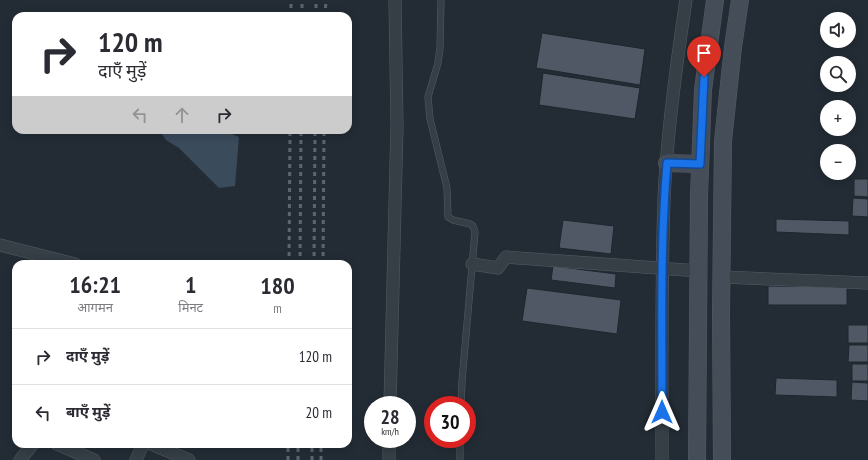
<!DOCTYPE html>
<html lang="hi">
<meta charset="utf-8">
<style>
body{margin:0;font-family:"PT Sans Narrow","Noto Sans Devanagari",sans-serif;background:#f7f7f7;color:#2b2b33;height:100vh;display:flex;flex-direction:column;font-size:15px;white-space:nowrap}
*{box-sizing:border-box;margin:0}
p{font-size:13px;color:#7c7c81}
.icon{flex:none;width:22px;height:22px;fill:none;stroke:currentColor;stroke-width:2;stroke-linecap:round;stroke-linejoin:round}
.map{position:relative;flex:1;overflow:hidden}
.drawer{position:absolute;left:12px;top:260px;width:340px;height:188px;display:flex;flex-direction:column;background:#fff;border-radius:12px;box-shadow:0 2px 10px #0003}
.drawer>*{flex:none}
.guide{position:absolute;left:12px;top:12px;width:340px;height:122px;border-radius:12px;box-shadow:0 2px 10px #0003;background:#fff;color:#2b2b33;overflow:hidden}
.tools{position:absolute;left:820px;top:12px;display:grid;gap:8px}
.tools a{display:grid;place-items:center;width:36px;height:36px;border-radius:50%;background:#fff;box-shadow:0 2px 10px #0003;font-size:20px}
.speed{position:absolute;left:364px;top:396px;display:flex;gap:8px;font-size:20px;font-weight:700;text-align:center}
.speed>*{display:grid;place-content:center;width:52px;height:52px;border-radius:50%;background:#fff;box-shadow:0 2px 10px #0003;line-height:1}
.speed small{font-size:10px;font-weight:400}
.speed .limit{border:6px solid #d22;background:#fff;color:#111}
.pin{position:absolute;display:grid;place-items:center;width:34px;height:34px;color:#fff;margin:-41px -17px;border-radius:50% 50% 50% 0;rotate:-45deg;box-shadow:0 0 4px #0007}
.pin .icon{rotate:45deg}
.me{position:absolute;width:44px;margin:-22px;rotate:0deg;stroke-linejoin:round;filter:drop-shadow(0 0 3px #0008)}
.turn{display:flex;align-items:center;gap:14px;height:84px;padding:0 20px;font-size:18px}
.turn .icon{width:52px;height:52px;stroke-width:2.5}
.turn b{display:block;font-size:28px;line-height:34px}
.lanes{display:flex;align-items:center;height:38px;padding:0 20px;background:#0003;justify-content:center;gap:20px;direction:ltr}
.lanes .off{opacity:.35}
.eta{display:flex;justify-content:space-evenly;align-items:center;height:68px;text-align:center}
.eta b{font-size:24px;font-weight:600;line-height:28px}
ul{padding:0;list-style:none}
li{display:flex;align-items:center;gap:12px;height:56px;padding:0 20px;border-top:1px solid #e1e1e2}
li div{flex:1}
li b{display:block;font-size:15px}
li em{font-style:normal}
.map>svg:first-child{display:block}
</style>
<div class="map">
<svg width="868" height="460" viewBox="0 0 868 460">
<rect width="100%" height="100%" fill="#232c35"/>
<path fill="#3a4b5c" d="M159,130H223L239,137L235,186L219,188L179,148L166,140Z"/>
<path fill="#4f5864" stroke="#1e252d" d="M542,33L645,49L640,85L536,68Z
M543,73L640,88L635,119L539,105Z
M854,179H868V197L854,196Z
M853,198L868,199V217L852,216Z
M776,219L849,221V235L776,232Z
M563,220L614,226L611,254L559,248Z
M553,266L616,274L615,288L551,280Z
M768,286L847,287V305H768Z
M527,288L621,300L617,334L522,321Z
M848,325H868V343H848Z
M849,345H868V362H848Z
M852,364H868V381H852Z
M776,378L837,380V397L775,395Z
M852,382L868,383V401L851,400Z"/>
<g fill="none" stroke-linecap="round" stroke-linejoin="round">
<g stroke="#545c64" stroke-width="7">
<path id="lane" d="M441,0L440,48L438,63L428,97L430,119L447,188L448,217L453,220L470,224L473,226L475,232L462,381L461,405
M460,460V439"/>
</g>
<g stroke="#545c64" stroke-width="13">
<path id="street" d="M0,245L75,264
M472,264L498,268L506,257L699,271
M722,277L868,283
M390,405L397,126L395,0
M57,444L94,460
M151,444L189,460
M20,460L33,444
M136,460L143,444
M389,460V439
M662,460C662,373 661,286 664,199C667,132 676,66 686,0"/>
</g>
<g stroke="#545c64" stroke-width="18">
<path id="secondary" d="M667,163L700,164
M697,460L699,196L703,90L715,0
M722,460L721,312L723,141L733,47L740,0"/>
</g>
<use href="#lane" stroke="#363e46" stroke-width="6"/>
<use href="#street" stroke="#363e46" stroke-width="12"/>
<use href="#secondary" stroke="#454d58" stroke-width="17"/>
<path stroke="#5d656f" stroke-width="3" stroke-dasharray="4 4" stroke-linecap="butt" d="M291,16V0
M302,16V0
M316,16V0
M325,16L326,0
M289,264L290,130
M300,264L301,130
M314,264L315,130
M323,264L324,130
M288,460V444
M298,460V444
M312,460V444
M321,460V444"/>
</g>
<g fill="none" stroke-linecap="round" stroke-linejoin="round">
<g stroke="#114b97" stroke-width="10">
<path id="route" d="M662,412C662,329 660,246 667,163L700,164L704,77"/>
</g>
<use href="#route" stroke="#1a73e8" stroke-width="7"/>
</g>
</svg>
<div class="tools">
<a><svg class="icon" aria-label="sound" viewBox="0 0 24 24"><path d="M4 9h4l5-4v14l-5-4H4zM17 9q2 3 0 6"/></svg></a>
<a><svg class="icon" aria-label="search" viewBox="0 0 24 24"><circle cx="10" cy="10" r="6"/><path d="M15 15l6 6"/></svg></a>
<a>+</a>
<a>−</a>
</div>
<div class="speed"><div>28<small>km/h</small></div><div class="limit">30</div></div>
<div class="pin" style="left:704px;top:77px;background:#d93025"><svg class="icon" aria-label="arrive" viewBox="0 0 24 24"><path d="M6 21V4h12l-3 4 3 4H6"/></svg></div>
<svg class="me" style="left:662px;top:412px" viewBox="-20 -20 40 40"><path d="M0-17L14 15 0 8-14 15z" fill="#1a73e8" stroke="#fff" stroke-width="4"/></svg>
<div class="guide">
<div class="turn"><svg class="icon" aria-label="right" viewBox="0 0 24 24"><path d="M7 20v-9h11M14 6l5 5-5 5"/></svg><div><b>120 m</b>दाएँ मुड़ें</div></div>
<div class="lanes"><svg class="icon off" aria-label="left" viewBox="0 0 24 24"><path d="M17 20v-9H6M10 6l-5 5 5 5"/></svg><svg class="icon off" aria-label="ahead" viewBox="0 0 24 24"><path d="M12 20V5M6 11l6-6 6 6"/></svg><svg class="icon" aria-label="right" viewBox="0 0 24 24"><path d="M7 20v-9h11M14 6l5 5-5 5"/></svg></div>
</div>
<section class="drawer">
<div class="eta">
<div><b>16:21</b><p>आगमन</p></div>
<div><b>1</b><p>मिनट</p></div>
<div><b>180</b><p>m</p></div>
</div>
<ul>
<li><svg class="icon" aria-label="right" viewBox="0 0 24 24"><path d="M7 20v-9h11M14 6l5 5-5 5"/></svg><div><b>दाएँ मुड़ें</b></div><em>120 m</em></li>
<li><svg class="icon" aria-label="left" viewBox="0 0 24 24"><path d="M17 20v-9H6M10 6l-5 5 5 5"/></svg><div><b>बाएँ मुड़ें</b></div><em>20 m</em></li>
</ul>
</section>
</div>
